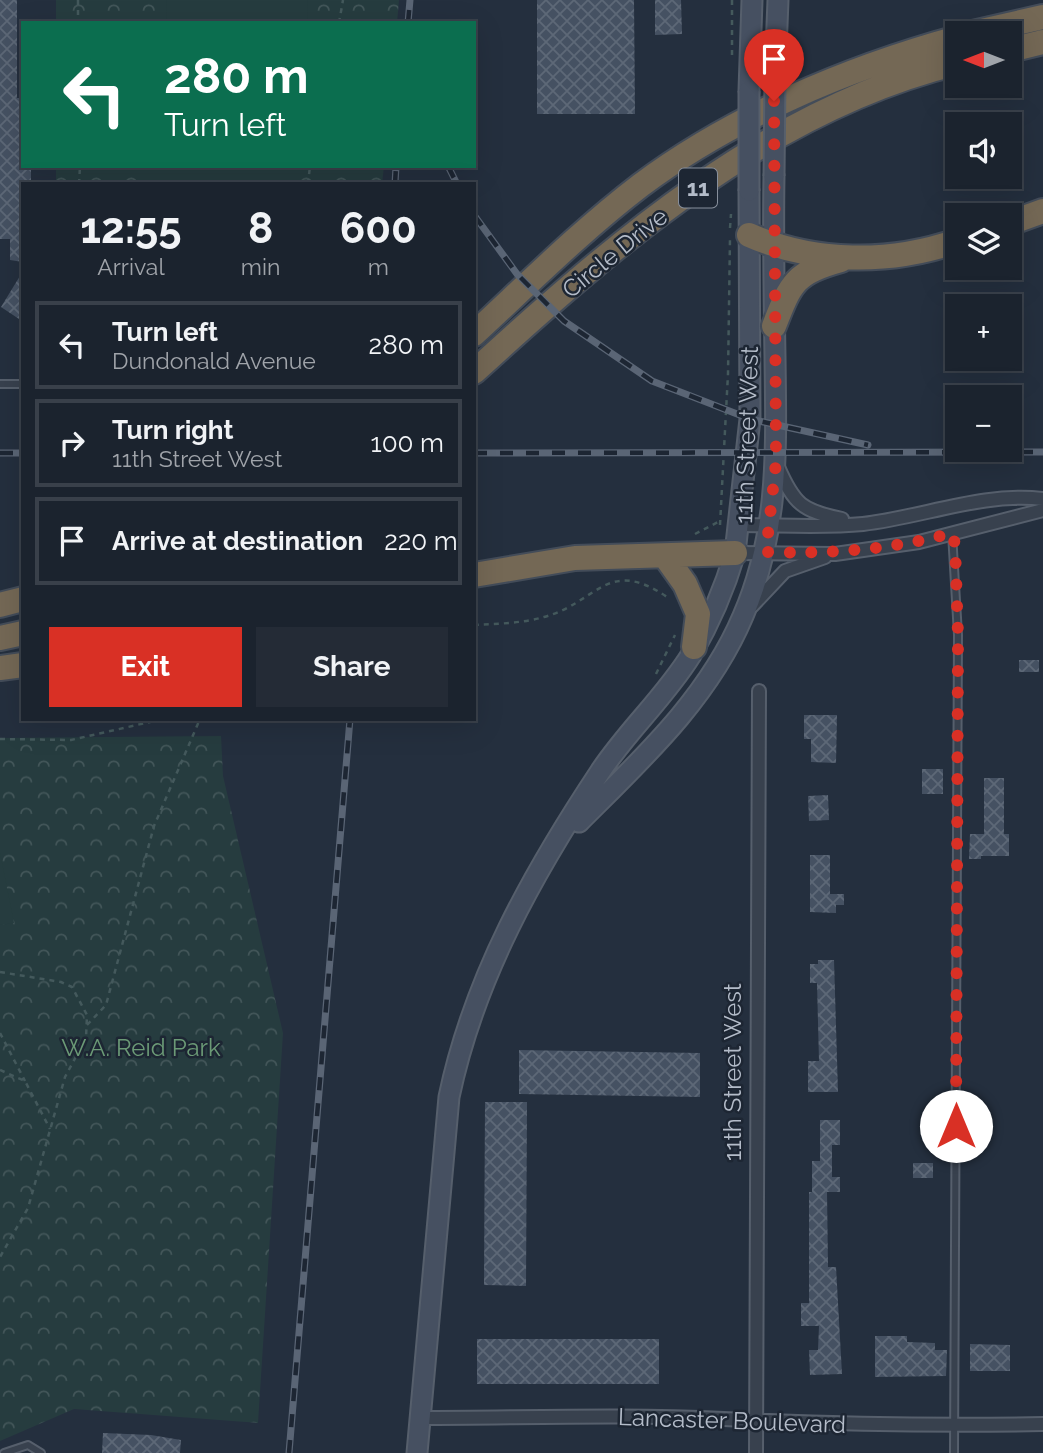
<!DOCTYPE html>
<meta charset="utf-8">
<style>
body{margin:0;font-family:Raleway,sans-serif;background:#242b36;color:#f1f3f6;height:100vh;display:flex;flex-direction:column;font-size:26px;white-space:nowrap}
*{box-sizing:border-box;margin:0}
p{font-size:23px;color:#a0a4aa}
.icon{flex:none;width:38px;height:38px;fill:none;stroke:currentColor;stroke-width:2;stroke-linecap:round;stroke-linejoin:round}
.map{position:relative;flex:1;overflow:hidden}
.details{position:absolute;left:21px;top:182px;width:455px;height:539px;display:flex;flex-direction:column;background:#1b232e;border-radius:0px;box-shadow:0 7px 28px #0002,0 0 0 2px #39404a}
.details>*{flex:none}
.banner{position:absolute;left:21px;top:21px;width:455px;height:147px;border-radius:0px;box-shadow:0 7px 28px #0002,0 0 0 2px #39404a;background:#0b6e4f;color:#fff;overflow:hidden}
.needle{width:46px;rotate:270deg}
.tools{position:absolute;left:945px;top:21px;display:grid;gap:14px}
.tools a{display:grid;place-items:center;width:77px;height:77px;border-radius:0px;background:#1b232e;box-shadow:0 7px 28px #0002,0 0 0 2px #39404a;font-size:35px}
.pin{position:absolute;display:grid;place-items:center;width:60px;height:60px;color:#fff;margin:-72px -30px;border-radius:50% 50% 50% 0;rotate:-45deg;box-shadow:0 0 7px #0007}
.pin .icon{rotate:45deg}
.me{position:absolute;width:77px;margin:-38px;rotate:0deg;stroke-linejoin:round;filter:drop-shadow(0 0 5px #0008)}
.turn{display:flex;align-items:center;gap:24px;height:147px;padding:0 28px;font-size:32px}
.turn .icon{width:91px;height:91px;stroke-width:2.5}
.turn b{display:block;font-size:49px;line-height:60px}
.eta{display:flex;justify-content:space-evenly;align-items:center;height:119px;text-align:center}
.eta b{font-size:42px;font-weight:700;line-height:49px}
.cta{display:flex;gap:14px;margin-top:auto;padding:14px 28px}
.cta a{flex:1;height:80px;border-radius:0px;background:#d93025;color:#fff;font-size:28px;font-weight:700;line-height:80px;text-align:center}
.cta a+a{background:#242b36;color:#f1f3f6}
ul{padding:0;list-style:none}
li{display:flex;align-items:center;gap:21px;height:88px;margin:0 14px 10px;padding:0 14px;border:4px solid #39404a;border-radius:0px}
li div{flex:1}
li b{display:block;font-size:26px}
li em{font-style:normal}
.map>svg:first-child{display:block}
</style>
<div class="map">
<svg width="1043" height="1453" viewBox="0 0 1043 1453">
<defs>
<pattern id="park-crowns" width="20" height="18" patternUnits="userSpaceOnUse" patternTransform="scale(1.75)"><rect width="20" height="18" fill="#263c3f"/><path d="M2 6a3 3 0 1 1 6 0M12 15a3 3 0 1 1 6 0" fill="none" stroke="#435659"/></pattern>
<pattern id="building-cross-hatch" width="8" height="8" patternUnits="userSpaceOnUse" patternTransform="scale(1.75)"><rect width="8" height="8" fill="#455162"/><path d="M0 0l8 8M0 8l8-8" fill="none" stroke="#5d6877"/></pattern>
</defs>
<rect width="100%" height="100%" fill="#242f3e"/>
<path fill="url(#park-crowns)" d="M56,0H399L397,23H56Z
M56,166H384L382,184H56Z
M221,736L223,776L283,1033L258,1423L74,1409L0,1441V738Z"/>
<path fill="#263c3f" d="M167,0H308L307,23H166Z
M138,166H281V184H138Z
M0,853L14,923L0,925Z"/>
<path fill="url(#building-cross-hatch)" d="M0,0H17V98H23L20,161L23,166L31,170V183H19L23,262L10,260V239H0Z
M537,0H634L635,114H537Z
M655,0H681L682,34L655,35Z
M23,271V312L19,319L1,307Z
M1019,660H1039V672H1019Z
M804,715H837L836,763L811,762V739H804Z
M922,769H943V794H922Z
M984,778H1004V834H1009V856H981V859H969L970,834H984Z
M828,795L829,820L809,821L808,796Z
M810,855H830V894H844V905H836V913L810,912Z
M818,960H834L838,1092H808V1061H819L817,983H810V964H818Z
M519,1050L700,1053V1097L519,1094Z
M485,1102H527L526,1286L484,1285Z
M820,1120H840V1145H832V1177H840V1192H827L828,1267H836L842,1374L810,1375L809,1350H818L819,1326H801V1303H809V1192H812V1161H820Z
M913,1163H933V1178H913Z
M875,1336H907V1342L935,1343V1350H947L946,1376L875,1377Z
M477,1339H659V1384H477Z
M970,1344L1010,1345V1371H970Z
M103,1433L151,1435L181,1440L180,1453H102Z"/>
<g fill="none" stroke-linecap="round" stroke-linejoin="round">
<g stroke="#565f6c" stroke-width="10">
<path id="service" d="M0,384H23
M952,533L958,635L954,1453
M4,1453L28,1445L41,1453"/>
</g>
<g stroke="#565f6c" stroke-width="16">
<path id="minor" d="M778,467C794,504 802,511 842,519
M740,525C781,525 823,528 863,524C923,517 983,492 1043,499
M735,553L835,554L919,542L1043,510
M752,606L785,571L825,557
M420,1418C521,1418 623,1414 724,1419C830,1424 936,1426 1043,1424
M756,1453L759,691"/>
</g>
<g stroke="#565f6c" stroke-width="23">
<path id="secondary" d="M775,76L778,0
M749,91L752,0
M579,822C641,760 708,699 743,616C780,531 776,447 775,356C774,296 773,236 774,176
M417,1453L449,1097C474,978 533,873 600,772C627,731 665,697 691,655C709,624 725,587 735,553L750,419L749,191"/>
</g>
<g stroke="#434c59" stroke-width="28">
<path id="motorway" d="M973,33L1043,17
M1010,50L1043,42
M1010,223L1043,211
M749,235C815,264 890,264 957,241
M774,326C791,282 795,273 841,260
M474,334C528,284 582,230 641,185C732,117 848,68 957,38
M474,372C614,244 769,109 957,63
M665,556L685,584L698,614L694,647
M474,575L575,558L735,553
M0,605L23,599
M0,638L23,633
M0,668L23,665"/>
</g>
<path stroke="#44595c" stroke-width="2.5" stroke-dasharray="5 5" stroke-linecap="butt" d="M78,0V23
M732,0V55
M339,23L343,0
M79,184L80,166
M308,184L310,166
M730,228L731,214
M720,525L728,374L730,238
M695,534L720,521
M474,625C497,624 523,623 544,617C597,603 607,556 667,597L670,595
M656,674L675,635
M0,739L71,740L163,719
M0,972L61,982L72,987L87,1015L86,1038L65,1077L28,1208L0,1257
M87,1025L106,1005L154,826L200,719
M0,1033L25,1081
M0,1070L25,1081L50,1129"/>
<use href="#service" stroke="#38414e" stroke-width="6"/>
<use href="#minor" stroke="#38414e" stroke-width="12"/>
<use href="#secondary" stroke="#465061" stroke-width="19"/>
<use href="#motorway" stroke="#746855" stroke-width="24"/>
<g stroke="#5a6575" stroke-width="7">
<path id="rail" d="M408,23L410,0
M448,166L457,184
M395,184L396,166
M474,215L517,274L564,321L652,381L750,419L868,445
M0,453H23
M474,453L1043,452
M289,1453L350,719"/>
</g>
<use href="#rail" stroke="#1d2633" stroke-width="4.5" stroke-dasharray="13" stroke-linecap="butt"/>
<g stroke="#565f6c" stroke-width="23" stroke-linecap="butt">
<path id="secondary-bridge" d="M774,176L775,76
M749,191V91"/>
</g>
<use href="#secondary-bridge" stroke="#465061" stroke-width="19"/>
</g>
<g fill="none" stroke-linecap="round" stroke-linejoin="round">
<path stroke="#d93025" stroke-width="12" stroke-dasharray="0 21.6" d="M774,101L776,462L766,552C831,554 889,550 952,533L955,544L958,635L956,1126"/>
</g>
<g text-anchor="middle" stroke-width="5" stroke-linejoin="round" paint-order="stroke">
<rect fill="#1d2633" stroke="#878f9c" stroke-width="2" x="679" y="168.5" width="38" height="39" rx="5"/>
<g font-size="23" font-weight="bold" fill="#b4bcc9">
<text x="698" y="196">11</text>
</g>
<g font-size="24" fill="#b4bcc9" stroke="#1d2633">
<text transform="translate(615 253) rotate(-39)" y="8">Circle Drive</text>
<text transform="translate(747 435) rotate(-88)" y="8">11th Street West</text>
<text transform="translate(733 1072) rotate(-90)" y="8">11th Street West</text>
<text transform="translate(732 1421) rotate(2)" y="8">Lancaster Boulevard</text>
</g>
<g font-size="24" fill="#6b9a76" stroke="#1d2633">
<text x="141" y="1056">W.A. Reid Park</text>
</g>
</g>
</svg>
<div class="tools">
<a><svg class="needle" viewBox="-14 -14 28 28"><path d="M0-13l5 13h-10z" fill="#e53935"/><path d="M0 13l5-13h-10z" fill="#a0a4aa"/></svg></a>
<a><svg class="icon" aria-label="sound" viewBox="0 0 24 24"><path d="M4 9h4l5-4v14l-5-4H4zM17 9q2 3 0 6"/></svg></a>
<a><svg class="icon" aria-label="layers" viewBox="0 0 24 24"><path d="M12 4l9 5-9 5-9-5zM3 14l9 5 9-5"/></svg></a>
<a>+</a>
<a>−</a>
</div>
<div class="pin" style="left:774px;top:101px;background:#d93025"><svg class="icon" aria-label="arrive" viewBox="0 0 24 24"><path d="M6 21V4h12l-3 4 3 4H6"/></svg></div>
<svg class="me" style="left:956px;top:1126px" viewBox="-20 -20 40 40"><circle r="19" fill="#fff"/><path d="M0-13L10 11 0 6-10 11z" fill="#d93025"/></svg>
<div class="banner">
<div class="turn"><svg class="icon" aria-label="left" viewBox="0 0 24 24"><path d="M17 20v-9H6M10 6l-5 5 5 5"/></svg><div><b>280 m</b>Turn left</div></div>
</div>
<section class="details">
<div class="eta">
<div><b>12:55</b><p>Arrival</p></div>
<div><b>8</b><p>min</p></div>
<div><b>600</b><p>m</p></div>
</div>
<ul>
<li><svg class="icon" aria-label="left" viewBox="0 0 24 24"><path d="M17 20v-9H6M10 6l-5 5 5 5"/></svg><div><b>Turn left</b><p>Dundonald Avenue</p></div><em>280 m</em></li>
<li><svg class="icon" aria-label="right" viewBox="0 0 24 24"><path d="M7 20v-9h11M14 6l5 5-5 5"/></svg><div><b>Turn right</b><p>11th Street West</p></div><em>100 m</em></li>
<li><svg class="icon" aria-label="arrive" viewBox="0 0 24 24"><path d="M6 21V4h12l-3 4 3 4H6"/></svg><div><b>Arrive at destination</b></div><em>220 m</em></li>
</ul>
<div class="cta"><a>Exit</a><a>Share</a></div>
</section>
</div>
